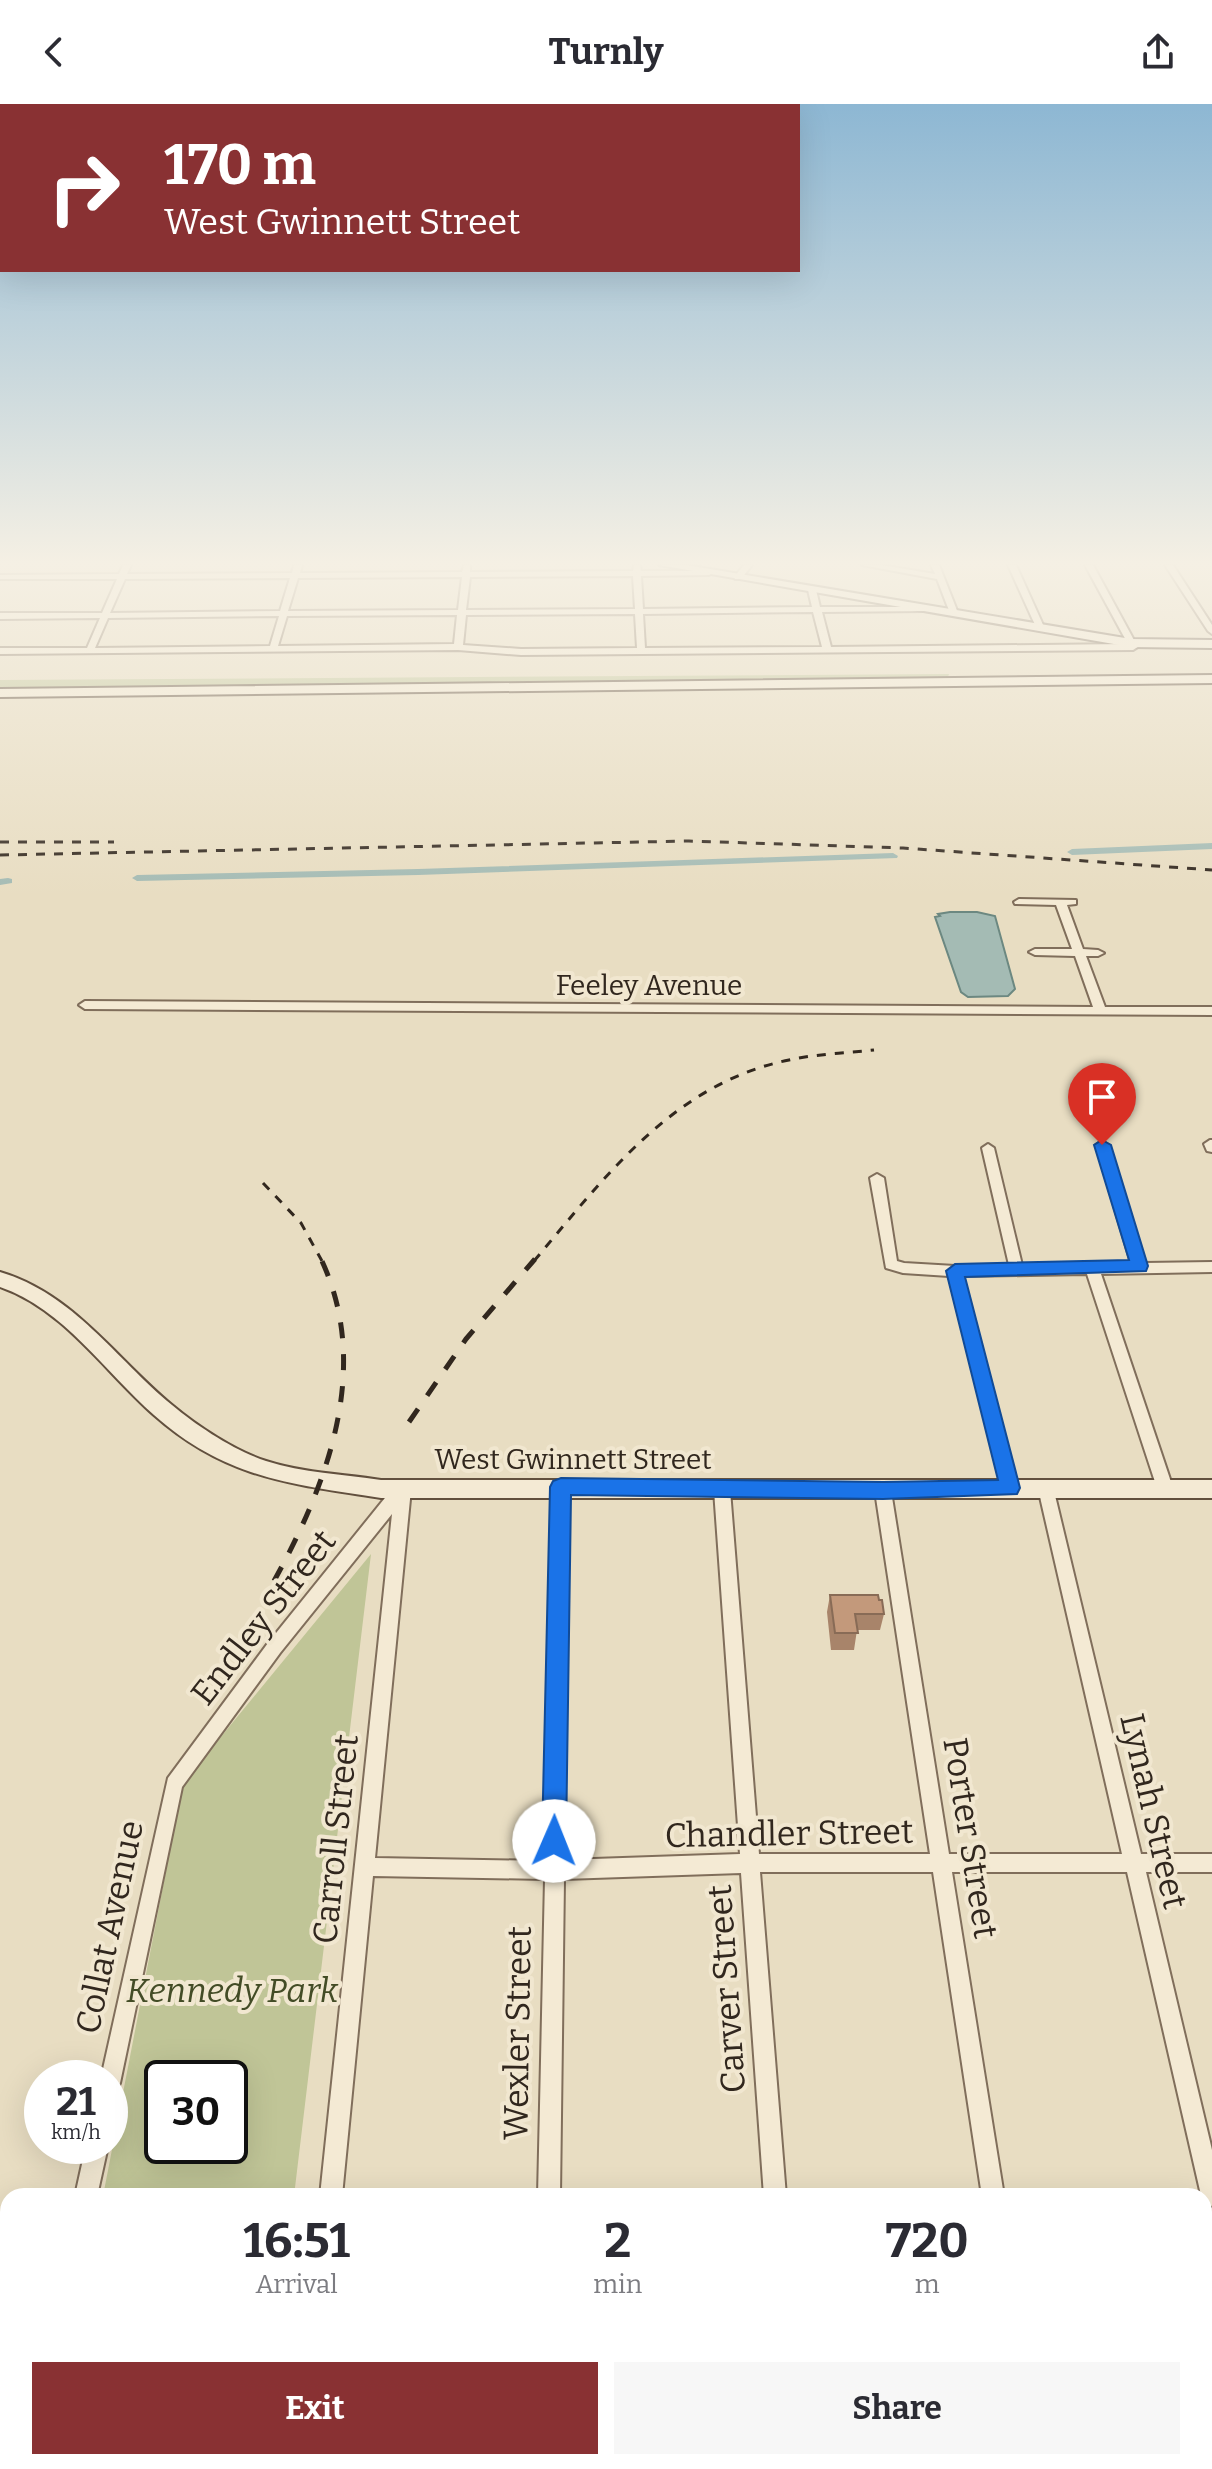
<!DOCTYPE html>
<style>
body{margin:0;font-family:Bitter,serif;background:#f7f7f7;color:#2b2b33;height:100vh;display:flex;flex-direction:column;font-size:30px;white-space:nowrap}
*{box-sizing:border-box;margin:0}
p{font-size:26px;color:#7c7c81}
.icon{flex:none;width:44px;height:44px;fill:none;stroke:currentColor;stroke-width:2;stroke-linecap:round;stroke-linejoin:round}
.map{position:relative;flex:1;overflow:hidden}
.sheet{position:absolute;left:0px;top:2084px;width:1212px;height:282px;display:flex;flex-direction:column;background:#fff;border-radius:24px 24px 0 0;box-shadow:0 8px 32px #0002}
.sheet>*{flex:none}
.hud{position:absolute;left:0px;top:0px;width:800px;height:168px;box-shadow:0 8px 32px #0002;background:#893133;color:#fff;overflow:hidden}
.speed{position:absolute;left:24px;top:1956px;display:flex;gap:16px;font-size:40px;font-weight:700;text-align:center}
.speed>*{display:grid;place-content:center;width:104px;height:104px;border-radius:50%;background:#fff;box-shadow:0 8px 32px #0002;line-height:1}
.speed small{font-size:20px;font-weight:400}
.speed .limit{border:4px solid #111;border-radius:12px;background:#fff;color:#111}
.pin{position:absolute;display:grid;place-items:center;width:68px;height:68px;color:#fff;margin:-82px -34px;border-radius:50% 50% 50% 0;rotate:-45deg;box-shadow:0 0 8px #0007}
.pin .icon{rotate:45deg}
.me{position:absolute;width:88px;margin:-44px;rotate:1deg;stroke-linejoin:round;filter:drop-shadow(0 0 6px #0008)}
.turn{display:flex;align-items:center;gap:28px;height:168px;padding:0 32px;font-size:36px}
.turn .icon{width:104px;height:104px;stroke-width:2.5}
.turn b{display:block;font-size:56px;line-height:68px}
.eta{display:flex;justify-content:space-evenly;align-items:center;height:136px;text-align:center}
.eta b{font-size:48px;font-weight:700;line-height:56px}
.action{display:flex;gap:16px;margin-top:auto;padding:16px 32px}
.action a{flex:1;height:92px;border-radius:0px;background:#893133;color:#fff;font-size:32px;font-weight:700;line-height:92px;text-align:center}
.action a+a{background:#f7f7f7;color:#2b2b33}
header{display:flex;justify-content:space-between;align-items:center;height:104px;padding:0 32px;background:#fff;font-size:36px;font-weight:700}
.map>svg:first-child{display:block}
</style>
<header><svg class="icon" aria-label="back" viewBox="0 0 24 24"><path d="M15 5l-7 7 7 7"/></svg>Turnly<svg class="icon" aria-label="share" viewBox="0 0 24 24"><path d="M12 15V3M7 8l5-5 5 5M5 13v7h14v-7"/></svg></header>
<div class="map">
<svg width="1212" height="2365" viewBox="0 0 1212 2365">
<rect width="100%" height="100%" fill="#e8ddc2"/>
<path fill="#c0c597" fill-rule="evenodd" d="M949,570L948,573L838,576L0,585V576Z
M371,1450L294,2092H103L183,1679ZM162,1974H230V2042H162Z"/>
<path fill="#a4bbb4" stroke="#6c8881" stroke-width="2" d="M950,808H977L995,812L1015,885L1008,892L968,893L961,888L935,813L940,812L938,810Z"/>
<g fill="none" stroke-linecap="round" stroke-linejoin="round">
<path fill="#a4bbb4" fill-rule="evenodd" d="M1212,739V745L1072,751L1067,748L1072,745Z
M893,749L898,752L897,754L418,771L137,777L132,774L137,771L418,765Z
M8,774L12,775V779L0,781V775Z"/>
<g stroke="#806e5b" stroke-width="4">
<path id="street" d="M123,461H131L127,470L292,469L294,461H302L300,469L462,468L464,461H470V468L633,467L634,461H640L641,467H709L713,469L709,471L641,472L643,505L812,503L808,486L812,484L816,486L820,503H925L929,505L925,507L822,508L831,543L1128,540L1085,461H1093L1135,538L1140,536L1144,539L1133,546L521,551L458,546L0,550V544H87L100,514L0,515V509H102L117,475H0V471L119,470ZM633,472L635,505L466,506L470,473ZM462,473L458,506L288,507L298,474ZM290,474L280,507L110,509L125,475ZM813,508L822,543L645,544L643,510ZM635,510L637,544L521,545L463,541L466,511ZM457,511L454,540L278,542L287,512ZM279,512L270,542L95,544L108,514Z
M744,461H752L741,475H735L734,473Z
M862,461H881L935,470L931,461H939L958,509L954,511L950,509L937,475Z
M1008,461H1016L1044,523L1043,525L1036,523Z
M1165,461H1173L1212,521V530L1208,527Z
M1019,795L1076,796V800L1067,801L1083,845L1098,846L1104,849L1098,852H1086L1105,903H1212V911L85,905L79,901L85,897L1093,903L1075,852L1035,851L1029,848L1035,845H1072L1056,801L1015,800L1014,798Z
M1210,1036H1212V1048L1207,1047L1204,1040Z
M1102,1037L1108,1041L1145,1159L1212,1158V1168L1101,1170L1173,1384L1171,1389L1165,1390L1159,1389L1157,1384L1087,1170L963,1172L1018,1384L1016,1389L1010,1390L1004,1389L1002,1384L949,1172L903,1169L886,1164L870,1074L877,1070L884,1074L897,1157L904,1159L955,1162L1009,1161L982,1044L988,1040L994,1044L1022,1161L1131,1159L1096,1041Z
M561,1377L567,1378L569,1383L564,1756L740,1750L714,1386L716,1381L722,1380L728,1381L730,1386L759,1750H930L875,1387L877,1382L883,1381L889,1382L891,1387L949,1750H1122L1038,1384L1040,1379L1046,1378L1052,1379L1141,1750H1212V1768H1146L1212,2046V2102L1204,2099V2092L1201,2091L1127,1768H952L1004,2092H982L933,1768H760L786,2092H764L741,1769L564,1775L560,2092H538L545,1775L373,1772L342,2092H320L392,1410L280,1549L182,1683L120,1979L117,1986L110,1989V1974H101L168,1674L268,1539L397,1379L403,1378L409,1379L411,1385L375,1754L545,1757L553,1383L555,1378Z
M86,2042H108L97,2092H75Z
M1204,2330H1212V2354H1204Z
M17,2358H41L39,2365H15Z
M291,2358H315L314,2365H290Z
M534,2358H558L557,2365H533Z
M781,2358H805V2365H781Z
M1024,2358H1048L1049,2365H1025Z"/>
</g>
<g stroke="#62503e" stroke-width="4">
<path id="secondary" d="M659,461H686L1131,535L1212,536V544L1131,543Z
M1212,571V579L0,593V585Z
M0,1168C74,1190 115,1254 172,1301C197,1322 235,1347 266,1357C303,1369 343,1370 381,1376H1212V1394H381C292,1380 226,1375 154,1311C105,1268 64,1205 0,1183Z"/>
</g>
<use href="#street" fill="#f4ead4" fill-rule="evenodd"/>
<use href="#secondary" fill="#f4ead4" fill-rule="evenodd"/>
<path stroke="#31271e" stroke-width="3" stroke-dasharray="9 9" stroke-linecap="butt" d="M0,738H114
M0,751L689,737L903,744L1212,766
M263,1079L301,1119L322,1157
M534,1157C605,1073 674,979 789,956C816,950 846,949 874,946"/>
<path stroke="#31271e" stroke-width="5" stroke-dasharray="16 16" stroke-linecap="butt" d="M409,1318L466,1235L535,1155
M274,1477C328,1379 372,1263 321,1155"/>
</g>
<path fill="#a8846a" d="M830,1491L884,1510L880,1526H857L854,1546H831L827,1508Z"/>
<path fill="#c3997b" stroke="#886b56" stroke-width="2" d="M830,1491H878L879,1496H882L884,1510H855L858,1529H835Z"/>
<linearGradient id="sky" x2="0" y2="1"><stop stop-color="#8db7d3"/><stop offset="0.58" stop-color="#f5f0e4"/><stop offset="1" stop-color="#f5f0e4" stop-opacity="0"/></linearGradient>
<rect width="1212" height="792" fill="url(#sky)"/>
<path fill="#1a73e8" stroke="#114b97" stroke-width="2" d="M1102,1036L1111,1041L1148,1162L1146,1167L965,1173L1020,1384L1017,1390L883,1395L571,1391L566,1737L563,1745L554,1749L546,1745L542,1737L550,1383L553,1377L561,1374L883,1378L998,1376L946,1167L955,1160L1129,1156L1094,1041Z"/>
<g text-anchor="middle" stroke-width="8" stroke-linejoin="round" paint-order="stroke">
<g font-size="28" fill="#31271e" stroke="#f1e7d0">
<text x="649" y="891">Feeley Avenue</text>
<text x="573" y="1365">West Gwinnett Street</text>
</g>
<g font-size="34" fill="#31271e" stroke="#f1e7d0">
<text transform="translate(263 1513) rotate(-52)" y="12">Endley Street</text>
<text transform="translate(1154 1707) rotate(77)" y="12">Lynah Street</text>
<text transform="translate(789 1729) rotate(-1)" y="12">Chandler Street</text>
<text transform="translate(971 1734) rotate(81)" y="12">Porter Street</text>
<text transform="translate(335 1735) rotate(-84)" y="12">Carroll Street</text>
<text transform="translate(109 1823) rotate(-78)" y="12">Collat Avenue</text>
<text transform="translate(726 1885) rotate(-94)" y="12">Carver Street</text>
<text transform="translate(517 1929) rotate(-89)" y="12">Wexler Street</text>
</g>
<g font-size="34" font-style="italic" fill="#434c26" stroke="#f1e7d0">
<text x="232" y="1898">Kennedy Park</text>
</g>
</g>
</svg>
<div class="speed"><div>21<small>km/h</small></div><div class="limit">30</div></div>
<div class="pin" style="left:1102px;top:1041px;background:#d93025"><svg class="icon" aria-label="arrive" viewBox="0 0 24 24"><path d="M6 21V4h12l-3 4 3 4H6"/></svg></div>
<svg class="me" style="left:554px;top:1737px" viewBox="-20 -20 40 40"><circle r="19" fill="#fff"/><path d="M0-13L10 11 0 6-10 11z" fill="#1a73e8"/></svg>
<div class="hud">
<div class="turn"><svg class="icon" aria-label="right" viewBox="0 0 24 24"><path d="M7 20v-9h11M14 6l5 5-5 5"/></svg><div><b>170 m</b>West Gwinnett Street</div></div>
</div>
<section class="sheet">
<div class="eta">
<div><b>16:51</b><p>Arrival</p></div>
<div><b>2</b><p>min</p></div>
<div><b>720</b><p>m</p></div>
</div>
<div class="action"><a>Exit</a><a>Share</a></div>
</section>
</div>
